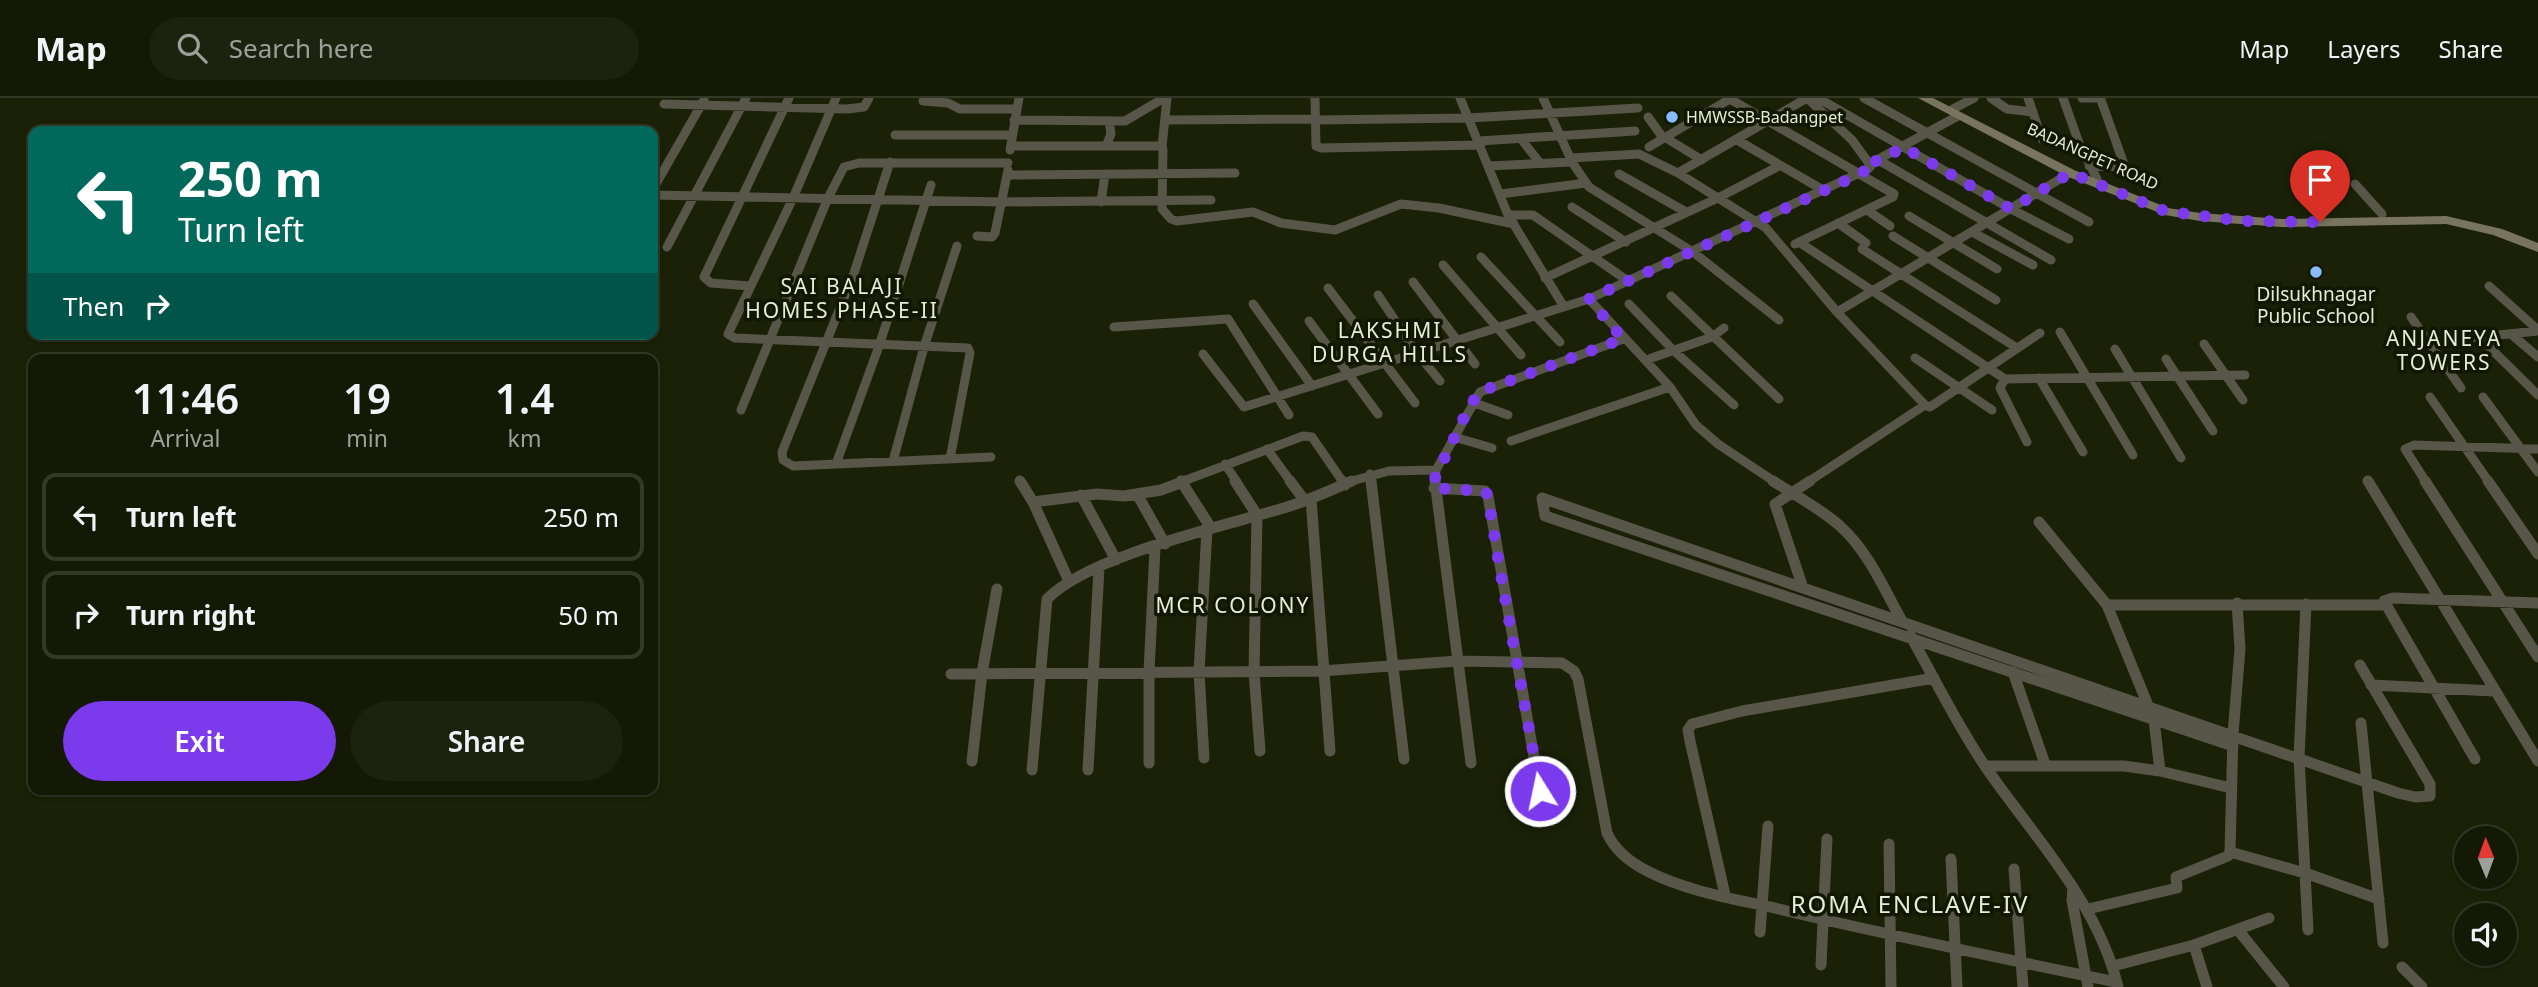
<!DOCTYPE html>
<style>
body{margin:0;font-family:"Noto Sans",sans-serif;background:#1d220f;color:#f1f3f6;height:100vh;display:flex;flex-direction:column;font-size:26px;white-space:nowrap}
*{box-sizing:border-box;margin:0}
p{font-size:23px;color:#9da09a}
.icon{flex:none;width:38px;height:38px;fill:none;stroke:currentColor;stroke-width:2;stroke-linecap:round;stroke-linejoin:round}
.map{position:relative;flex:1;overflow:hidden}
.side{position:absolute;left:28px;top:256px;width:630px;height:441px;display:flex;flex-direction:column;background:#141905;border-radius:14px;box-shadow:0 2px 5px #0004,0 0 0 2px #333827}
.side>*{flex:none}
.guide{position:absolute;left:28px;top:28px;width:630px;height:214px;border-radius:14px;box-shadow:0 2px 5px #0004,0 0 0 2px #333827;background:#00695c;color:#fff;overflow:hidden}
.needle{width:46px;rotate:359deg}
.tools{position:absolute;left:2454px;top:728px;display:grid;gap:14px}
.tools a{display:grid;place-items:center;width:63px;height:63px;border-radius:50%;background:#141905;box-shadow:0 2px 5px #0004,0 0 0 2px #333827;font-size:35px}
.pin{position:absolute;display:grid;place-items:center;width:60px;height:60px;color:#fff;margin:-72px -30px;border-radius:50% 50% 50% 0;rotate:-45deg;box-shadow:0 0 7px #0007}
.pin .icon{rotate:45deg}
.me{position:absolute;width:77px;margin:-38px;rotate:350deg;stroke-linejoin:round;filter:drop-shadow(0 0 5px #0008)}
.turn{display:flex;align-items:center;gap:24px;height:147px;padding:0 35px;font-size:32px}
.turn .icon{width:91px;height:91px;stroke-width:2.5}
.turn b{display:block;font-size:49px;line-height:60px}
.then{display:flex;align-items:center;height:66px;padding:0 35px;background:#0003;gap:14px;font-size:26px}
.eta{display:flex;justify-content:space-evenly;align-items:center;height:119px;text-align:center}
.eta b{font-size:42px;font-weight:600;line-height:49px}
.cta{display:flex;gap:14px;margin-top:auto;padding:14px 35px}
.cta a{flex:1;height:80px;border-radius:42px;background:#7c3aed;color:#fff;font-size:28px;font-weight:600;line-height:80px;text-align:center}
.cta a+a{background:#1d220f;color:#f1f3f6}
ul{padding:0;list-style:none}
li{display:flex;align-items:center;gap:21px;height:88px;margin:0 14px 10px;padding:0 21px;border:4px solid #333827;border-radius:14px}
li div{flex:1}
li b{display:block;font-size:26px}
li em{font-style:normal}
header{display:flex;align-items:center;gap:42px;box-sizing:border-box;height:98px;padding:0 35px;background:#141905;border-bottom:2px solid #333827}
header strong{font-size:33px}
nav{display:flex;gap:38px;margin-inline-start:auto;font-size:24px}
.search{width:490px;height:63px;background:#1d220f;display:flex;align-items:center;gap:18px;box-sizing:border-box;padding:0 24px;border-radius:38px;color:#9da09a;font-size:26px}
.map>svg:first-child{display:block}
</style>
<header>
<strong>Map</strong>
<div class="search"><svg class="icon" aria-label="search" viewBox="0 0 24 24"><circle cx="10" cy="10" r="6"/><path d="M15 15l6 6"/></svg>Search here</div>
<nav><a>Map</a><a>Layers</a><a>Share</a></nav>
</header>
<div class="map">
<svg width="2538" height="889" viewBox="0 0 2538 889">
<rect width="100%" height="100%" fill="#1a2107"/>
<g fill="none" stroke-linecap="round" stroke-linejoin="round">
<path stroke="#585549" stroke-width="9" d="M836,0L793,100L728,236L735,240L968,250L970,255L950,361
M1315,0L1316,48L1321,50L1481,47
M1460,0L1508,117L1564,209
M1543,0L1572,64L1589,89L1693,154L1779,222
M1818,0L2011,111L2069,141
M1864,0L2089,124
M1991,0L2007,11L2033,14
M2028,0L2042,41L2079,45
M2063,0L2079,45L2097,81
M2082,0H2101
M1730,1L1894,96L1893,99L1795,146
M923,3L948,5L960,11H1017
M664,6L847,11L864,9L869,0
M1953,11L1974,0
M1648,19L1661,37L1702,62
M1014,22L1125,23L1164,0
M1165,22L1315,21
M1315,22L1469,20L1638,10
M895,37H1011
M1521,41L1540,65
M1737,42L1823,92
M1479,43L1635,33
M1011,48H1160L1163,51L1162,111L1171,121L1177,123L1253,114L1281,125L1335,132L1401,106L1439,110L1514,126
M1106,48L1111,36L1109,23
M1162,49L1167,0
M1649,49L1730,1
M1010,52L1019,0
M1571,60L1639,56L1678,75L1766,130L1837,214L1925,307
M1875,63L1958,18
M1880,63L2051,162
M890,64L854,175L782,354L783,362L793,368L991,359
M1488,68L1572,64
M2089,68L2125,69L2101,2
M1678,75L1807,0
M1619,76L1686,114
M1007,77L1235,75
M2355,86L2382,116
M653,91L704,2
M1501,96L1586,85
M653,97L1003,104L1211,102
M1101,104L1105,76
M1572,109L1626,144
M1867,112L1890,128
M1508,117H1533L1628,183
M1909,118L1997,171
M1838,125L1866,145
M1972,134L2033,167
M977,138L992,139L995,135L1008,72
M1893,138L1996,202
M1799,144L2005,281L2245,277
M667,149L746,0
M1862,151L2017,250
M1481,159L1560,244
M1443,167L1521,257
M1545,180L1718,100L1779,68
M1413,184L1475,266
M750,188L711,185L704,179L789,0
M2489,188L2538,232
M1328,190L1415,305
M1378,197L1417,255L1440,283
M1671,198L1779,301
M1589,201L1670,289L1696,327L1718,346L1775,384
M1253,206L1312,288
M1629,206L1673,252L1734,307
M1837,214L2070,75
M2411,219L2461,290
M1309,223L1378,316
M1114,229L1228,221L1289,317
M2060,234L2133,357
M2511,236L2538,259
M2479,239L2538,297
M2429,244L2538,233
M2204,246L2243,302
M2115,251L2181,360
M1203,256L1244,309L1589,201L1868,71L1871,68L1852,42L1807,0
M1915,260L1992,312
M2166,261L2213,333
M1646,262L1712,239L1724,230
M2039,280L2083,354
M2005,281L2000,290L2027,344
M2430,299L2489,384
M2483,299L2538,374
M1472,304L1508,317
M741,312L828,100L844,69L859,65H1008
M1454,339L1492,350
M1511,343L1670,289
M1267,351L1291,384
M893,363L924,249L957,148
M836,366L879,248L931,87
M1225,366L1237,384
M1370,376L1371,384
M1181,382L1183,384
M1181,384L1303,338L1312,339L1343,384
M1348,384L1389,373L1436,372
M1435,384L1436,372L1480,294L1623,241
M1808,384L1925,307L1930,309L2040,235
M2426,384L2405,351L2414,347L2538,351"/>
<path stroke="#585549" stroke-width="11" d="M1020,383L1033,404L1068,481
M1181,383L1211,430
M1235,383L1257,417L1254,574L1260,653
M1290,383L1305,403
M1342,383L1345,387
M1371,383L1404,661
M1435,383L1471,665
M1773,383C1795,397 1821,411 1840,428C1868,453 1884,491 1902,523
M2368,383L2538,663
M2425,383L2538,559
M2488,383L2538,456
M1434,390L1485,393L1488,398L1540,693
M1137,396L1165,446
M1081,397L1116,462
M1311,401L1330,653
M1033,404L1097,396L1124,398L1161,392L1185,383
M2039,424L2107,507L2154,622L2160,673
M1803,490L1775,406L1810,383
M2306,506L2299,660L2308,832
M2107,507H2385
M1910,537C1935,581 1958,629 1987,671C2035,740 2098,805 2118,889
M2013,574L2045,666
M951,576L1322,573L1458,563L1562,565L1574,573L1578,581L1607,735C1615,753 1631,765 1649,774C1691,795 1742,802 1787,813C1896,839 2006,861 2116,884
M2371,587L2494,593
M2361,625L2383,845
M2233,648L1545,418L1542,400L2398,695L2415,699L2430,698V686L2360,567
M1204,660L1199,574L1207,431
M2475,661L2384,503L2393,500L2538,505
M972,663L982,575L997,491
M1149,665V574L1155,450
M1985,668H2124L2160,673L2231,690
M1032,672L1047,501C1090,457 1225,428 1287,409C1310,402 1331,392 1352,383
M1088,672L1099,470
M1889,746L1891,889
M2230,754L2305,775L2379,801
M1951,761L1957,889
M2014,771L2023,889
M2073,789L2072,802L2088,889
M1725,797L1690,643L1688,632L1692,626L1742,613L1934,580
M2088,811L2177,790L2176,779L2228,758L2230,754L2233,636L2240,551L2237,505
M2238,832L2284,889
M1760,834L1768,728
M2194,847L2207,889
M1821,867L1827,741
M2113,868L2194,847L2269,820
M2402,869L2422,889"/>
<path fill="#797460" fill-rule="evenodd" d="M1918,0H1933L2074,72L2168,110L2200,115L2282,121L2446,118L2502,131L2538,145V154L2493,137L2446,126L2282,129L2200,123L2165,117L2066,78Z"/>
</g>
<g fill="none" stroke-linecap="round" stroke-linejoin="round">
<path stroke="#7c3aed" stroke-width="12" stroke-dasharray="0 21.6" d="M1540,693C1523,594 1503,496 1488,398L1485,393L1434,390L1435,380L1467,313L1479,294L1623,241L1589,201L1860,76L1871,68L1869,63H1880L1903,49L2011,111L2070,75L2165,113L2241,123L2320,124"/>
</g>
<g fill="#87bbfb" stroke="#111701" stroke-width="2.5">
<circle cx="1672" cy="19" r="7"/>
<circle cx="2316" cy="174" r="7"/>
</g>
<g text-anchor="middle" stroke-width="7" stroke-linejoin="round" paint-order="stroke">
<g font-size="16" fill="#e6ebdb" stroke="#111701" text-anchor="start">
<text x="1686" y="25">HMWSSB-Badangpet</text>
</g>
<g font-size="16" fill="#e6ebdb" stroke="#111701">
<text transform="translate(2093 58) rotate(24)" y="6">BADANGPET ROAD</text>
</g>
<g font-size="19" fill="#e6ebdb" stroke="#111701">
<text x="2316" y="203">Dilsukhnagar<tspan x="2316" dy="22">Public School</tspan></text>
</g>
<g font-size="21" letter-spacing="2" fill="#e6ebdb" stroke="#111701">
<text x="842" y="196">SAI BALAJI<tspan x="842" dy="24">HOMES PHASE-II</tspan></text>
<text x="1390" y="240">LAKSHMI<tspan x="1390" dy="24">DURGA HILLS</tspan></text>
<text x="2444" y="248">ANJANEYA<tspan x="2444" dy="24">TOWERS</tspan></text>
<text x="1233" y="515">MCR COLONY</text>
</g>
<g font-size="24" letter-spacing="2" fill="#e6ebdb" stroke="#111701">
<text x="1910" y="815">ROMA ENCLAVE-IV</text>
</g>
</g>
</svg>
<div class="tools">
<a><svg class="needle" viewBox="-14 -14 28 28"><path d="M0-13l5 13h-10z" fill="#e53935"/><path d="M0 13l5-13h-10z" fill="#9da09a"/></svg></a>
<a><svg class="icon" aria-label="sound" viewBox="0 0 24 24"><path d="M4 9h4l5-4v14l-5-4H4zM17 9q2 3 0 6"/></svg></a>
</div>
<div class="pin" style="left:2320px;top:124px;background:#d93025"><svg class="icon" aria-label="arrive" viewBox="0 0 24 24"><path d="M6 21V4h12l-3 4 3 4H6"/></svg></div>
<svg class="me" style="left:1540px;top:693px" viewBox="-20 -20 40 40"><circle r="17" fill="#7c3aed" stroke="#fff" stroke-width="3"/><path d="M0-11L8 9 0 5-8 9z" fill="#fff"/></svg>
<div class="guide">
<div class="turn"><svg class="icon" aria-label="left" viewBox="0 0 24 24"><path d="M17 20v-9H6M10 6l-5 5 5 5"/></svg><div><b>250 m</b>Turn left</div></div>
<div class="then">Then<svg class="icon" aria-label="right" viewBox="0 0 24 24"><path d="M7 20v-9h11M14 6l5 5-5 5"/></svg></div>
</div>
<section class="side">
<div class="eta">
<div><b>11:46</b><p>Arrival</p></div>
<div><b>19</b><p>min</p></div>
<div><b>1.4</b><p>km</p></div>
</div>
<ul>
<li><svg class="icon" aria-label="left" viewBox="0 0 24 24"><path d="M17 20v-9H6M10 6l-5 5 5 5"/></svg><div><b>Turn left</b></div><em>250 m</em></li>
<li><svg class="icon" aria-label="right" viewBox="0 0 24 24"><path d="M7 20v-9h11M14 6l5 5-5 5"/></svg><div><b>Turn right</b></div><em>50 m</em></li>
</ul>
<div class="cta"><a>Exit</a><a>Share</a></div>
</section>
</div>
